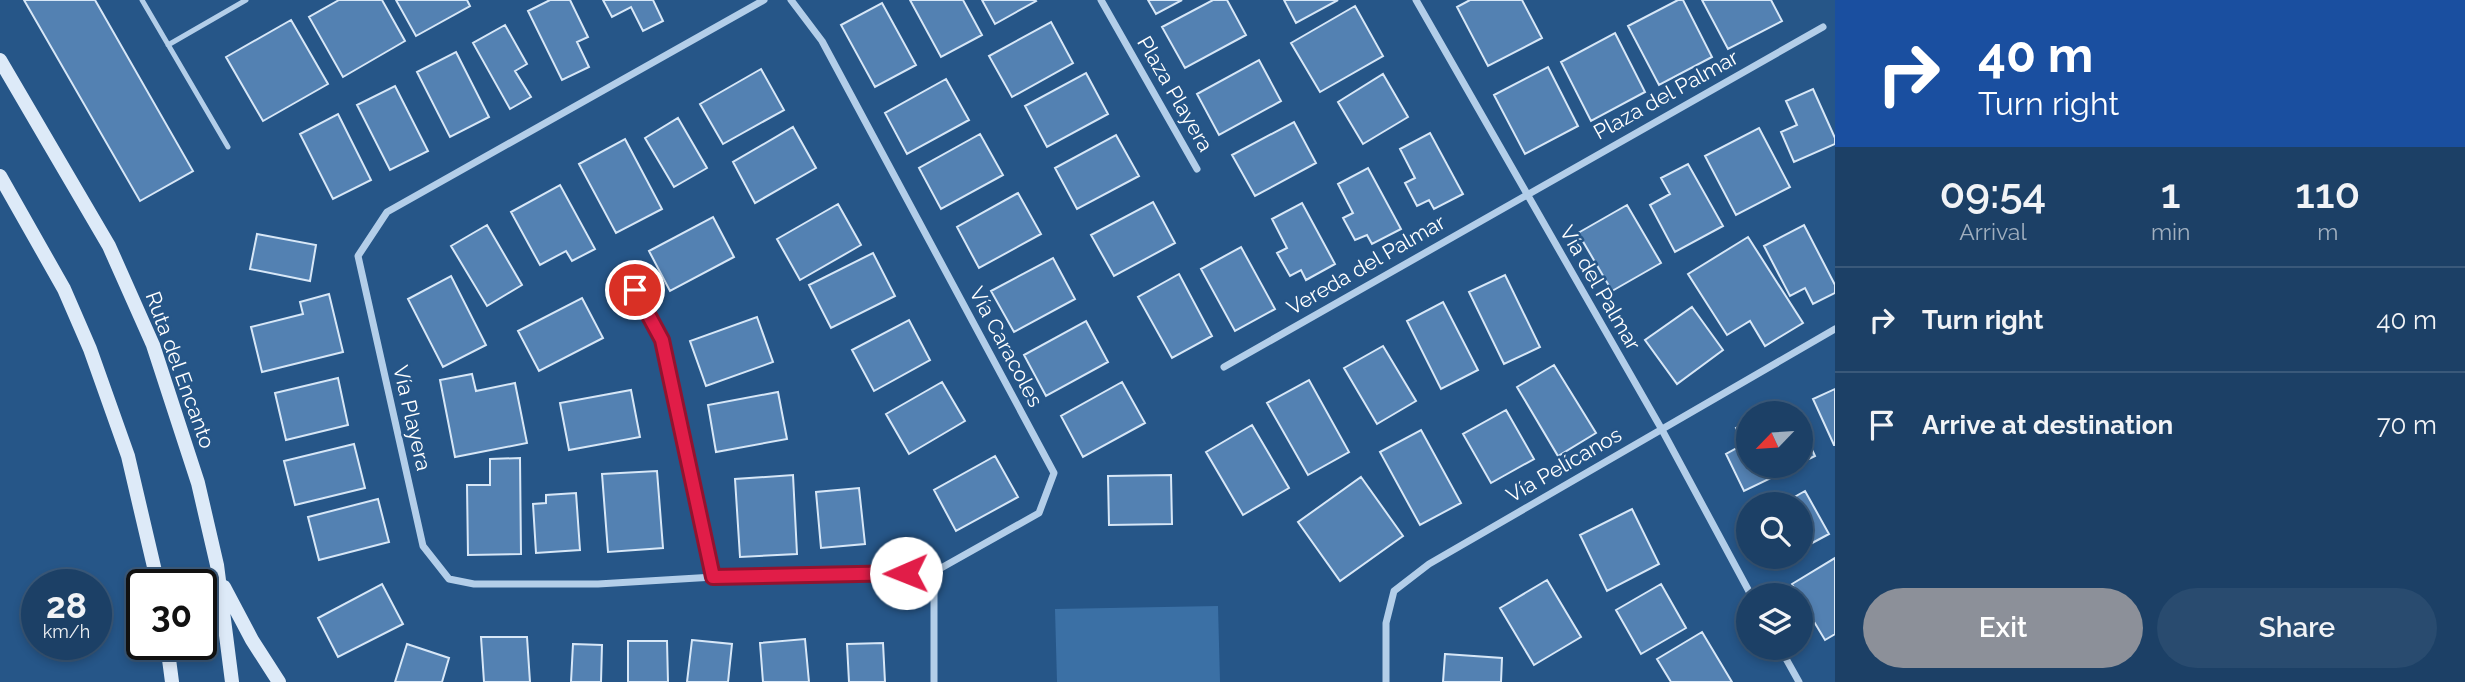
<!DOCTYPE html>
<meta charset="utf-8">
<style>
body{margin:0;font-family:Raleway,sans-serif;background:#294b6f;color:#f1f3f6;height:100vh;display:flex;flex-direction:column;font-size:26px;white-space:nowrap}
*{box-sizing:border-box;margin:0}
p{font-size:23px;color:#a0afbf}
.icon{flex:none;width:38px;height:38px;fill:none;stroke:currentColor;stroke-width:2;stroke-linecap:round;stroke-linejoin:round}
.map{position:relative;flex:1;overflow:hidden}
.panel{display:flex;flex-direction:column;background:#1c4066;width:630px}
.panel>*{flex:none}
.banner{background:#1a4fa0;color:#fff;overflow:hidden}
.needle{width:46px;rotate:245deg}
.controls{position:absolute;left:1736px;top:401px;display:grid;gap:14px}
.controls a{display:grid;place-items:center;width:77px;height:77px;border-radius:50%;background:#1c4066;box-shadow:0 4px 10px #0003,0 0 0 2px #3a597a;font-size:35px}
.speed{position:absolute;left:21px;top:569px;display:flex;gap:14px;font-size:35px;font-weight:700;text-align:center}
.speed>*{display:grid;place-content:center;width:91px;height:91px;border-radius:50%;background:#1c4066;box-shadow:0 4px 10px #0003,0 0 0 2px #3a597a;line-height:1}
.speed small{font-size:18px;font-weight:400}
.speed .limit{border:4px solid #111;border-radius:10px;background:#fff;color:#111}
.pin{position:absolute;display:grid;place-items:center;width:60px;height:60px;color:#fff;margin:-30px;border:4px solid #fff;border-radius:50%;box-shadow:0 2px 7px #0007}
.me{position:absolute;width:77px;margin:-38px;rotate:269deg;stroke-linejoin:round;filter:drop-shadow(0 0 5px #0008)}
.turn{display:flex;align-items:center;gap:24px;height:147px;padding:0 28px;font-size:32px}
.turn .icon{width:91px;height:91px;stroke-width:2.5}
.turn b{display:block;font-size:49px;line-height:60px}
.eta{display:flex;justify-content:space-evenly;align-items:center;height:119px;text-align:center}
.eta b{font-size:42px;font-weight:600;line-height:49px}
.cta{display:flex;gap:14px;margin-top:auto;padding:14px 28px}
.cta a{flex:1;height:80px;border-radius:42px;background:#8c9099;color:#fff;font-size:28px;font-weight:600;line-height:80px;text-align:center}
.cta a+a{background:#294b6f;color:#f1f3f6}
ul{padding:0;list-style:none}
li{display:flex;align-items:center;gap:21px;height:105px;padding:0 28px;border-top:2px solid #3a597a}
li div{flex:1}
li b{display:block;font-size:26px}
li em{font-style:normal}
main{display:flex;flex:1;min-height:0}
.map>svg:first-child{display:block}
</style>
<main>
<div class="map">
<svg width="1835" height="682" viewBox="0 0 1835 682">
<rect width="100%" height="100%" fill="#265688"/>
<path fill="#3b70a5" d="M1218,606L1220,682H1057L1055,609Z"/>
<path fill="#5381b2" stroke="#d7e7f7" stroke-width="2" d="M24,0H95L193,171L140,201Z
M339,0H382L405,41L343,77L309,17Z
M396,0H467L470,6L416,36Z
M550,0H570L588,37L577,42L589,67L562,80L528,11Z
M603,0H653L663,21L643,31L631,7L612,17Z
M910,0H963L982,35L941,57Z
M982,0H1035L1036,1L995,24Z
M1148,0H1182L1156,14Z
M1213,0H1227L1246,35L1185,68L1162,27Z
M1284,0H1338L1296,23Z
M1470,0H1522L1542,38L1488,66L1457,7Z
M1678,0H1683L1712,57L1659,85L1628,26Z
M1702,0H1771L1782,21L1728,49Z
M882,3L916,65L875,87L841,25Z
M1355,6L1383,56L1320,92L1291,43Z
M291,20L328,84L263,121L226,57Z
M1051,22L1073,63L1012,97L989,56Z
M505,25L527,64L515,71L531,97L510,109L473,43Z
M1615,33L1645,92L1591,121L1561,62Z
M456,52L489,117L450,137L417,72Z
M1259,60L1281,101L1219,135L1197,94Z
M1548,67L1578,126L1525,154L1494,95Z
M761,69L784,110L723,144L700,104Z
M1086,73L1108,114L1047,147L1025,106Z
M1383,74L1408,117L1363,144L1338,102Z
M946,79L969,120L907,154L885,113Z
M395,86L428,151L390,170L357,105Z
M1813,89L1835,138V144L1794,162L1781,132L1797,125L1786,101Z
M338,114L371,180L333,199L300,134Z
M678,118L707,168L674,187L645,138Z
M1294,122L1316,163L1255,196L1232,155Z
M793,127L816,168L755,203L733,162Z
M1759,128L1790,187L1736,215L1705,156Z
M1430,133L1463,194L1434,209L1429,200L1417,206L1405,183L1415,178L1400,149Z
M980,134L1003,175L941,209L919,168Z
M1116,135L1139,176L1077,209L1055,168Z
M625,139L662,209L616,233L579,164Z
M1688,164L1723,226L1675,252L1650,205L1670,194L1661,178Z
M1368,168L1401,229L1372,244L1367,235L1355,240L1343,218L1353,213L1338,184Z
M560,185L595,249L572,261L566,251L540,265L511,212Z
M1018,193L1041,234L979,268L957,227Z
M1153,202L1175,243L1114,276L1091,235Z
M1302,203L1335,264L1306,280L1301,270L1290,276L1277,253L1287,248L1272,219Z
M838,204L861,245L800,280L777,239Z
M1627,205L1661,263L1612,291L1578,233Z
M713,217L734,257L670,291L649,251Z
M487,225L522,285L487,306L451,246Z
M1804,225L1835,285V293L1813,304L1805,288L1790,296L1764,246Z
M257,234L316,245L310,281L250,269Z
M1748,237L1803,323L1765,346L1750,321L1727,335L1688,274Z
M1241,247L1275,309L1235,331L1201,269Z
M873,253L895,296L831,328L809,285Z
M1053,258L1075,299L1014,332L991,291Z
M1179,274L1212,336L1172,358L1138,297Z
M1505,275L1540,347L1504,364L1469,292Z
M451,276L486,345L443,367L408,299Z
M329,294L343,352L262,372L251,327L303,314L300,302Z
M582,298L603,338L539,371L518,331Z
M1443,302L1478,370L1441,389L1407,321Z
M1692,307L1723,350L1677,384L1645,340Z
M757,317L773,362L706,386L690,341Z
M909,320L930,360L874,391L852,350Z
M1086,321L1108,362L1046,396L1024,355Z
M1383,346L1416,401L1377,424L1344,368Z
M1554,365L1596,433L1558,456L1517,387Z
M472,374L476,391L515,383L527,443L455,457L440,380Z
M338,378L348,425L286,440L275,393Z
M1309,380L1349,452L1308,475L1267,403Z
M942,382L965,421L909,454L886,414Z
M1122,382L1145,423L1083,457L1061,416Z
M1835,389V445H1834L1813,399Z
M631,390L640,437L569,450L560,403Z
M778,392L787,439L716,452L708,405Z
M1506,410L1534,459L1491,483L1463,434Z
M1748,422V466H1796L1744,491L1726,454L1744,444L1736,428Z
M1252,425L1289,488L1243,515L1206,452Z
M1802,428L1815,456L1801,463V429Z
M1421,430L1461,503L1420,525L1380,452Z
M354,444L365,488L295,505L284,461Z
M995,456L1018,497L956,531L934,490Z
M520,458L521,554L468,555L467,485H490V459Z
M657,471L663,548L608,552L602,474Z
M793,475L797,554L740,557L735,479Z
M1171,475L1172,524L1109,525L1108,476Z
M1361,477L1403,536L1340,581L1298,522Z
M859,488L865,544L821,548L816,492Z
M1805,491L1829,534L1801,549V504H1782Z
M576,493L580,550L536,553L533,504L546,503V495Z
M378,499L389,542L319,560L308,517Z
M1632,509L1659,564L1607,591L1580,535Z
M1835,558V634L1825,640L1801,600V595H1798L1792,584Z
M1547,580L1581,637L1534,665L1500,608Z
M382,584L403,624L338,657L318,618Z
M1661,584L1686,628L1641,654L1616,610Z
M1702,632L1732,682H1671L1657,659Z
M481,637H527L530,682H484Z
M805,639L809,682H763L760,643Z
M692,640L732,644L728,682H687Z
M628,641H667L668,682H628Z
M883,643L885,682H849L847,644Z
M407,644L449,658L442,682H395Z
M573,644L602,645L601,682H571Z
M1445,654L1502,658L1501,682H1443Z"/>
<g fill="none" stroke-linecap="round" stroke-linejoin="round">
<path stroke="#b3cee9" stroke-width="5" d="M142,0L228,147
M168,45L246,0"/>
<path stroke="#b3cee9" stroke-width="7" d="M764,0L387,212L358,256L423,546L449,579L474,584H598L714,577L934,572L1039,513L1054,473L822,41L791,0
M1101,0L1197,169
M1416,0L1661,428L1751,595
M635,290L662,340L714,577
M1224,367L1823,27
M934,572V682
M1780,648L1799,682
M1386,682V623L1394,591L1429,564L1835,329"/>
<path stroke="#ddeaf8" stroke-width="14" d="M0,60L109,246L153,345L198,483L217,565L232,682
M0,176L64,289L90,349L128,456L158,584
M224,587L252,640L279,682
M167,644L172,682"/>
</g>
<g fill="none" stroke-linecap="round" stroke-linejoin="round">
<g stroke="#92132f" stroke-width="18">
<path id="route" d="M635,290L662,340L713,577L906,573"/>
</g>
<use href="#route" stroke="#e11d48" stroke-width="12"/>
</g>
<g text-anchor="middle" stroke-width="5" stroke-linejoin="round" paint-order="stroke">
<g font-size="21" fill="#fff" stroke="#265688">
<text transform="translate(1175 94) rotate(60)" y="7">Plaza Playera</text>
<text transform="translate(1666 95) rotate(-29)" y="7">Plaza del Palmar</text>
<text transform="translate(1366 265) rotate(-30)" y="7">Vereda del Palmar</text>
<text transform="translate(1600 288) rotate(60)" y="7">Vía del Palmar</text>
<text transform="translate(1006 347) rotate(62)" y="7">Vía Caracoles</text>
<text transform="translate(180 370) rotate(70)" y="7">Ruta del Encanto</text>
<text transform="translate(412 418) rotate(77)" y="7">Vía Playera</text>
<text transform="translate(1564 465) rotate(-30)" y="7">Vía Pelícanos</text>
</g>
</g>
</svg>
<div class="controls">
<a><svg class="needle" viewBox="-14 -14 28 28"><path d="M0-13l5 13h-10z" fill="#e53935"/><path d="M0 13l5-13h-10z" fill="#a0afbf"/></svg></a>
<a><svg class="icon" aria-label="search" viewBox="0 0 24 24"><circle cx="10" cy="10" r="6"/><path d="M15 15l6 6"/></svg></a>
<a><svg class="icon" aria-label="layers" viewBox="0 0 24 24"><path d="M12 4l9 5-9 5-9-5zM3 14l9 5 9-5"/></svg></a>
</div>
<div class="speed"><div>28<small>km/h</small></div><div class="limit">30</div></div>
<div class="pin" style="left:635px;top:290px;background:#d93025"><svg class="icon" aria-label="arrive" viewBox="0 0 24 24"><path d="M6 21V4h12l-3 4 3 4H6"/></svg></div>
<svg class="me" style="left:906px;top:573px" viewBox="-20 -20 40 40"><circle r="19" fill="#fff"/><path d="M0-13L10 11 0 6-10 11z" fill="#e11d48"/></svg>
</div>
<section class="panel">
<div class="banner">
<div class="turn"><svg class="icon" aria-label="right" viewBox="0 0 24 24"><path d="M7 20v-9h11M14 6l5 5-5 5"/></svg><div><b>40 m</b>Turn right</div></div>
</div>
<div class="eta">
<div><b>09:54</b><p>Arrival</p></div>
<div><b>1</b><p>min</p></div>
<div><b>110</b><p>m</p></div>
</div>
<ul>
<li><svg class="icon" aria-label="right" viewBox="0 0 24 24"><path d="M7 20v-9h11M14 6l5 5-5 5"/></svg><div><b>Turn right</b></div><em>40 m</em></li>
<li><svg class="icon" aria-label="arrive" viewBox="0 0 24 24"><path d="M6 21V4h12l-3 4 3 4H6"/></svg><div><b>Arrive at destination</b></div><em>70 m</em></li>
</ul>
<div class="cta"><a>Exit</a><a>Share</a></div>
</section>
</main>
